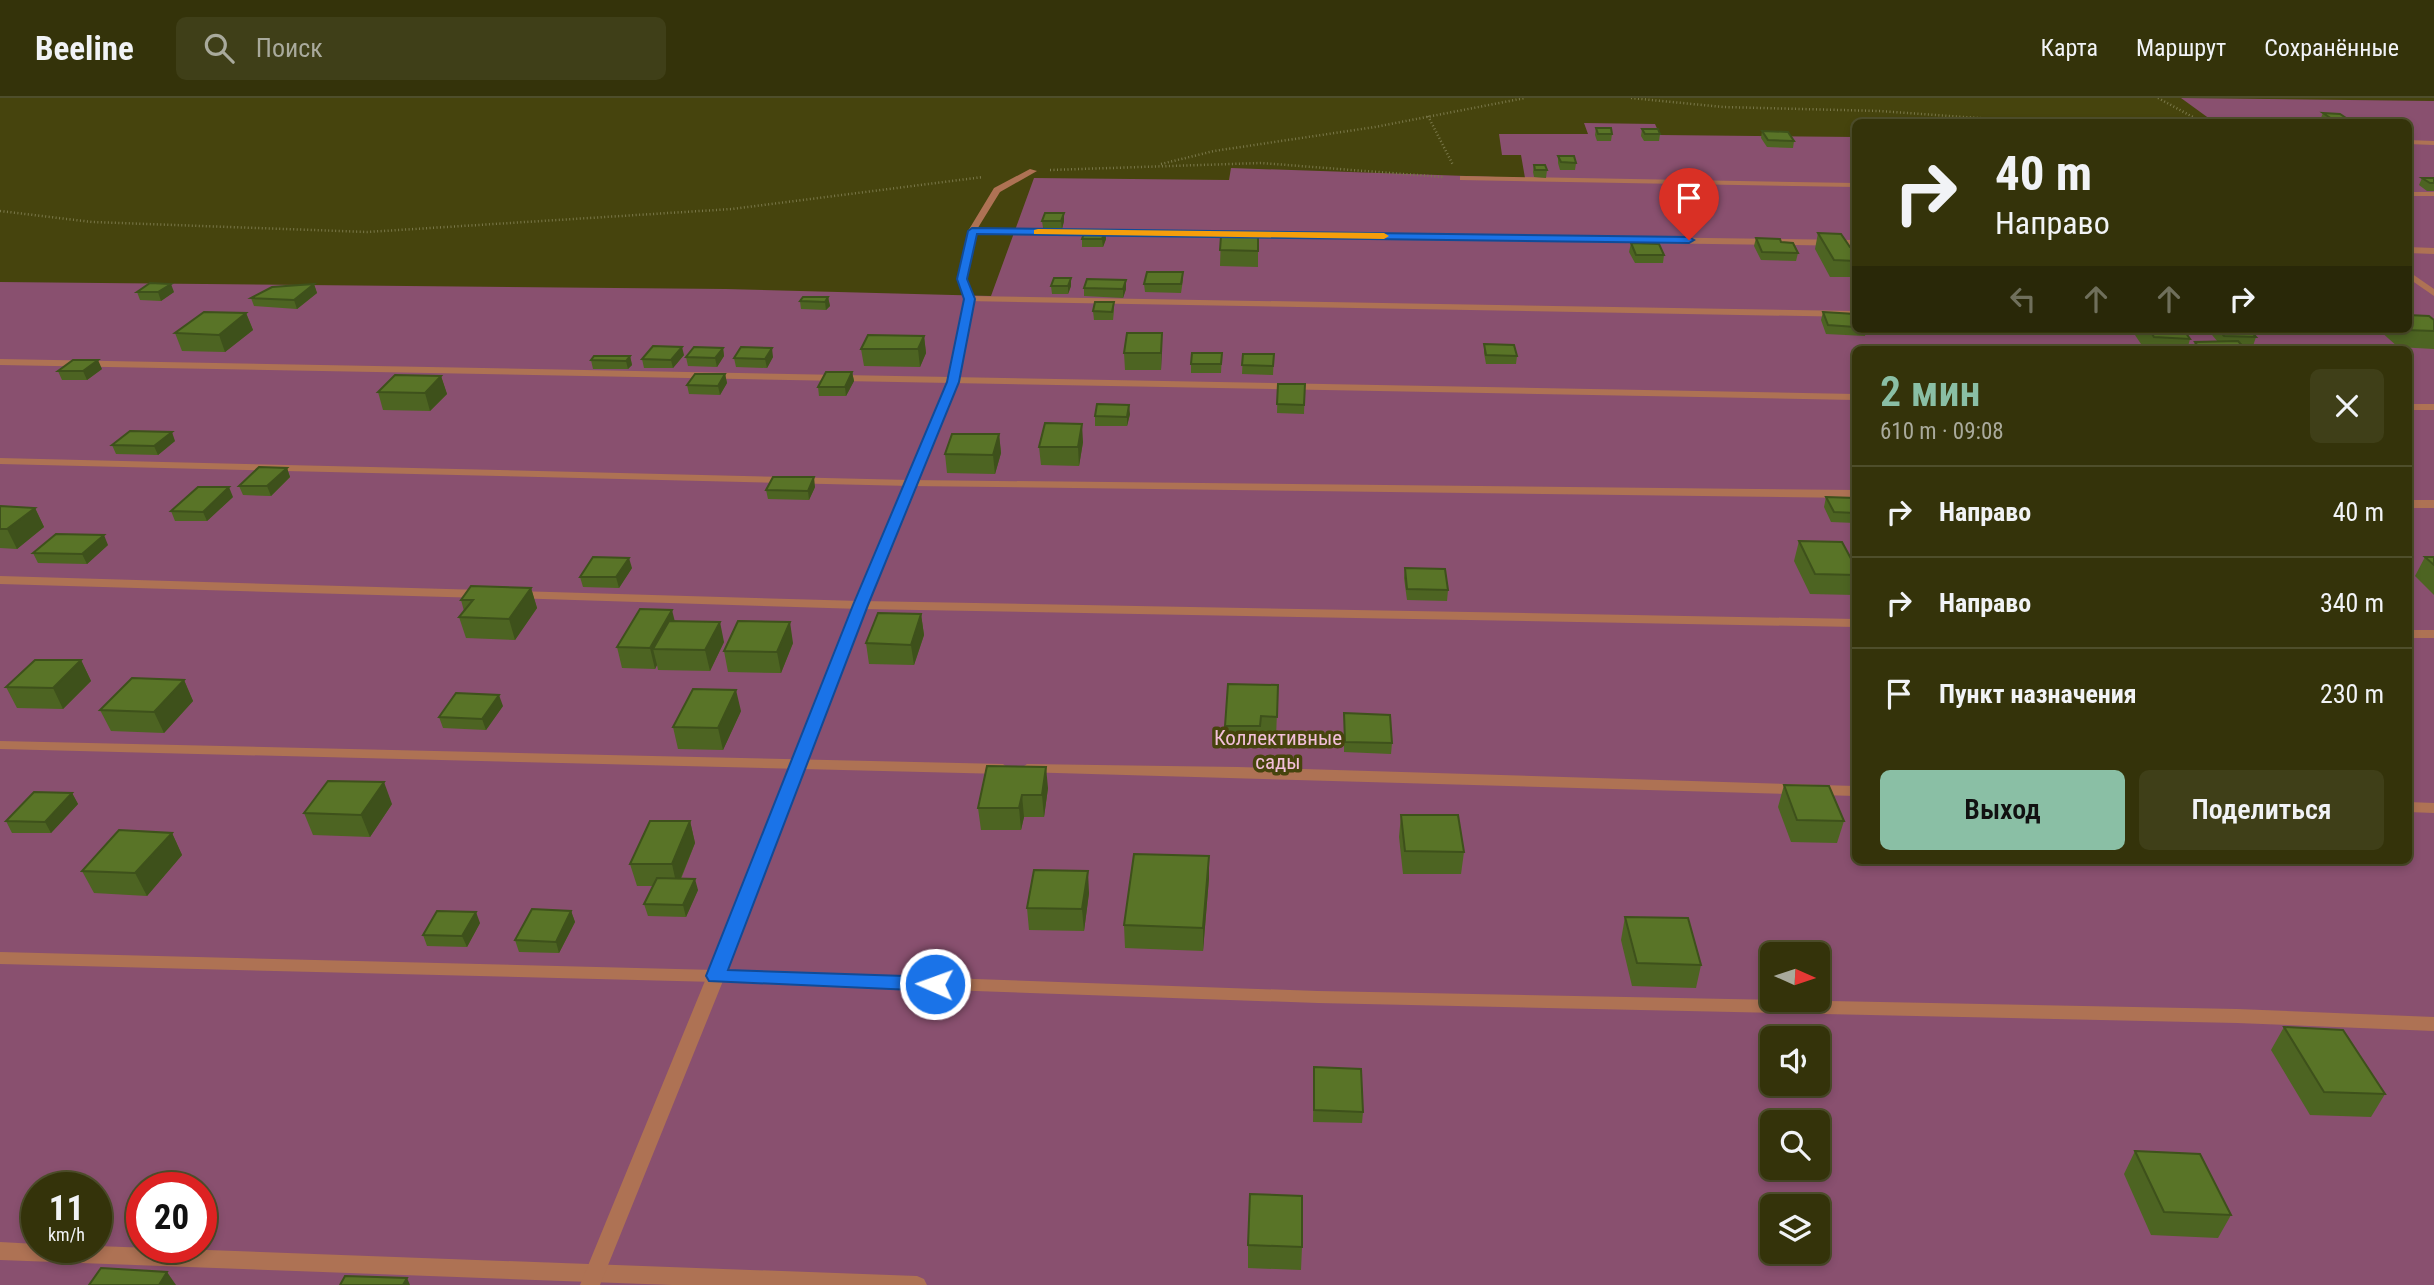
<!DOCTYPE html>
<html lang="ru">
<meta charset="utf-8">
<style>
body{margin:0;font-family:"Roboto Condensed",sans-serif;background:#3f3f18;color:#f1f3f6;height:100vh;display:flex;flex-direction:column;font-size:26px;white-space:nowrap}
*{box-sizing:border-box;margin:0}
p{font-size:23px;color:#a9aa9c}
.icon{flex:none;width:38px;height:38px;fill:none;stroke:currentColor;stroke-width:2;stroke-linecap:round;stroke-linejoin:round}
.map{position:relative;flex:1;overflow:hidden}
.sheet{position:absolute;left:1852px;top:248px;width:560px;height:518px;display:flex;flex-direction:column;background:#34330a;border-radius:10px;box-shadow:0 4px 10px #0003,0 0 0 2px #4e4e2b}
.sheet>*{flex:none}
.banner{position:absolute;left:1852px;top:21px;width:560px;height:214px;border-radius:10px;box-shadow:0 4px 10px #0003,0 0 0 2px #4e4e2b;background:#34330a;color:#f1f3f6;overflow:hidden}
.needle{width:46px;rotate:93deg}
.tools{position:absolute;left:1760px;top:844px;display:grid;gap:14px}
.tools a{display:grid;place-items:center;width:70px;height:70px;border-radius:10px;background:#34330a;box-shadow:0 4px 10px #0003,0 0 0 2px #4e4e2b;font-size:35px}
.speed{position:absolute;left:21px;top:1074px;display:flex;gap:14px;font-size:35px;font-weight:700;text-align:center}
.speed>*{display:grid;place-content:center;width:91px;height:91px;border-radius:50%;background:#34330a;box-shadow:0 4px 10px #0003,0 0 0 2px #4e4e2b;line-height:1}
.speed small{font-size:18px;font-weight:400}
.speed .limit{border:10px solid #d22;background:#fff;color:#111}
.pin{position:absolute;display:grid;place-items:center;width:60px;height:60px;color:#fff;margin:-72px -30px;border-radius:50% 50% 50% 0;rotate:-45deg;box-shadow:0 0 7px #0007}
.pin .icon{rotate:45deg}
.me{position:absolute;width:77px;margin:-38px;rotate:272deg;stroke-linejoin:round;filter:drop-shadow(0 0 5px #0008)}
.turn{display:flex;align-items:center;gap:24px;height:147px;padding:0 28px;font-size:32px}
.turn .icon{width:91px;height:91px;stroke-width:2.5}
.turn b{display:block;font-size:49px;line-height:60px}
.lanes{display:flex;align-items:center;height:66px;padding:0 28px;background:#0003;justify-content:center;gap:35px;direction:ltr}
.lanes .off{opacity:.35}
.round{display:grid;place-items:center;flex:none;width:74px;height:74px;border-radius:10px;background:#3f3f18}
.overview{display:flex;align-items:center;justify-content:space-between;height:119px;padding:0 28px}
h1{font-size:42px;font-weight:600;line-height:52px;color:#8abfa5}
.button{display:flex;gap:14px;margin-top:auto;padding:14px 28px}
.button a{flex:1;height:80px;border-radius:10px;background:#8abfa5;color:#111;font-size:28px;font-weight:600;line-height:80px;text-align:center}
.button a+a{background:#3f3f18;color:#f1f3f6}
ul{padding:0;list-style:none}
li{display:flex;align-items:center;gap:21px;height:91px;padding:0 28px;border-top:2px solid #4e4e2b}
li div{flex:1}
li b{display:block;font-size:26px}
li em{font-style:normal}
header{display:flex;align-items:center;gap:42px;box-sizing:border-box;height:98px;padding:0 35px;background:#34330a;border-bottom:2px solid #4e4e2b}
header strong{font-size:33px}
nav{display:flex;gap:38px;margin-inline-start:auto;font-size:24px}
.search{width:490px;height:63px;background:#3f3f18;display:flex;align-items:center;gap:18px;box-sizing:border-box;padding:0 24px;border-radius:10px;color:#a9aa9c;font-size:26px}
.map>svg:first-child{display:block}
</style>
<header>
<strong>Beeline</strong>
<div class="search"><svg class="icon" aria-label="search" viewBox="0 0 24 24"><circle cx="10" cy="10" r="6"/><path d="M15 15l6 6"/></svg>Поиск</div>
<nav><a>Карта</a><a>Маршрут</a><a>Сохранённые</a></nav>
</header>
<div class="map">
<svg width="2434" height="1187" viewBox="0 0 2434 1187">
<rect width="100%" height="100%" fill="#46440d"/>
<path fill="#89506f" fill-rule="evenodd" d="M2181,0L2434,3V1187H0V184L726,191L991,198L1034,80L1229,82L1231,70L1525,80L1521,57H1502L1499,36H1588L1584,25L1655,26L1660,37L1855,39V231H2408V24H2214ZM1855,252H2408V763H1855ZM1773,856H1818V901H1773ZM1773,940H1818V985H1773ZM1773,1024H1818V1069H1773ZM37,1090H96V1150H37ZM142,1090H201V1150H142ZM1773,1108H1818V1153H1773Z"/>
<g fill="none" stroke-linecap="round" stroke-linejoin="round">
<path stroke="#7b794b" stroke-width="2.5" stroke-dasharray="1 2.5" stroke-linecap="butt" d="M1631,0L1723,9L1880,13L2035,24
M2158,0L2202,24
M1428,18L1453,67
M1161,66L1214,53L1375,29L1525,0
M1050,72L1261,65L1443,79
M0,113L92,124L367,134L732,111L983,79"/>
<path fill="#ae7254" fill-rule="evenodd" d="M2408,42L2434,43V47L2408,46Z
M1463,78L1855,85V89L1460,82V78Z
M2408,94H2434V98H2408Z
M972,130L1855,142V148L969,135V131Z
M2408,149L2434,150V156L2408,155Z
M969,198L1855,213V219L966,203L964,201Z
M0,261L1855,296V302L0,267Z
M2408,306H2434V312H2408Z
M0,360L910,382L1855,392V400L910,388L0,366Z
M2408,402H2434V410H2408Z
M0,478L482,492L488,496L482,500L0,486Z
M516,493L861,503L1855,521V529L861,511L511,500L510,497L511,494Z
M2408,532H2434V540H2408Z
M0,643L1003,666L1010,671L1003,676L0,651Z
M1027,666L1238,669L1855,688V698L1022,674L1020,671Z
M2408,704L2434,705V715L2408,714Z
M0,854L716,872L1318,893L2237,911L2434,919V933L2237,925L1318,905L716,884L0,866Z
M0,1144L37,1146V1150H96V1148L917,1178L924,1181L927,1187H672L0,1162Z"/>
<path fill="#ae7254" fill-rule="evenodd" d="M1030,71L1037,73L1000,94L976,133L967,181L974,201L958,284L867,507L725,878L600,1187H580L707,878L855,507L948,284L964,201L957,181L968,133L994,90Z
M2408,173L2434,191V198L2408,180Z"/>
</g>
<path fill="#4d6422" d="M2323,15L2352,24H2323L2320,22Z
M1596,30L1612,36L1611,43H1597L1595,37Z
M1642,31L1660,36L1659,43H1644L1641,38Z
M1762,33L1794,43L1793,50L1767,49L1761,40Z
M1558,58L1576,65L1575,72H1560L1558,65Z
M1534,67L1547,72L1546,80L1534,79L1533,74Z
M2422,80H2434V93H2427L2419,87Z
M1064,115V123L1062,131L1043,130L1042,123Z
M1105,133L1106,141L1103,149H1082V141Z
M1818,135L1850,149L1855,150V179H1830L1815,151Z
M1221,138H1258V169L1220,168Z
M1756,140L1781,144L1798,155L1796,163L1761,162L1754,148Z
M1631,145L1664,157L1663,165H1635L1629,154Z
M1183,174V182L1181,195L1145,194L1144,186Z
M1126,182V191L1123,200L1084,198V190Z
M1852,182H1855V198L1850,190Z
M314,186L317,195L297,211L254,208L251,200Z
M1051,188H1071L1068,196H1052Z
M137,194H174L161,203L140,202Z
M828,199L830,208L826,212L801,211L800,203Z
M1114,204V213L1113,222H1094L1093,213Z
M1823,214L1855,216V231H1866L1865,238L1826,236L1821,222Z
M246,215L253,232L225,254L182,253L175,235Z
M2434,222V251L2398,249L2380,233L2381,231H2408Z
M2138,231H2183L2190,241L2187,252H2145L2135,237Z
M2207,231H2249L2256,239L2253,248L2241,247L2246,252H2192L2195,244H2218Z
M1162,235L1161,272H1125L1124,255Z
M924,238L926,255L920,269L864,268L861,251Z
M1484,246L1517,258L1516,266H1486L1484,255Z
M723,250L724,258L717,269L688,268L686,259Z
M1222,255L1221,275H1191V266Z
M1243,256H1274L1273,277L1242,276Z
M684,257L673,270H644L642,261Z
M630,258L632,267L628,271H593L591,262Z
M773,259L767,270L736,269L734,260Z
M102,271L87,282H62L58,273Z
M852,274L854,283L846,298H819L818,289Z
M725,276L727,285L720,297L689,296L687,287Z
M441,278L447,296L430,313L383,312L378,294Z
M1278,286H1305L1304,316L1277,315Z
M1130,316L1127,328H1095V318Z
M999,336L1001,355L995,376L947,375L945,356Z
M175,343L158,357L116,356L112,347Z
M1083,344L1079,368L1041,367L1039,349Z
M287,370L290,379L271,398L243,397L239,388Z
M815,389L809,402L768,401L766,392Z
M233,399L207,423H175L171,413Z
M1826,399L1855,400V425L1831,424L1824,409Z
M0,408L35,410L44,429L17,451L0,450Z
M1799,443L1855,468V497L1810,496L1794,463Z
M108,447L87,466L38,465L33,455Z
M2425,459H2434V497L2415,478Z
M632,470L619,490L583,489L580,479Z
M1405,470L1448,492L1447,503L1407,502L1404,480Z
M531,490L537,510L515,542L466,540L459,519L464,513L461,502Z
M921,516L924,537L914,567L869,566L866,545Z
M674,523L724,544L710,573L658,572L657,567L655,571L622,570L617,549Z
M793,545L781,575L728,574L724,553Z
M81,562L91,583L63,611L17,610L6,589Z
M184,582L193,603L164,635L111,633L100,612Z
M1278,587L1276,640L1260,639V650L1225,649V628Z
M503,608L486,632L443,630L439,619Z
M741,613L723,652L678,651L673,629Z
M1344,615L1392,645L1391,656L1344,654Z
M987,668L1048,690L1044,719H1024L1021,732H981L978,710Z
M1784,687L1844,723L1837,745L1791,744L1778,709Z
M72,695L78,706L51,735H12L6,723Z
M392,706L370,739L313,737L304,715Z
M1401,717L1464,754L1461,776H1403L1399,739Z
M690,723L695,745L681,781L698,792L686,819L648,818L644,806L653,788H637L630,766Z
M172,735L182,757L147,798L94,795L82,773Z
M1209,758V780L1203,853L1125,850L1124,827Z
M1089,795L1084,833L1029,832L1027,810Z
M571,813L575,824L559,855L519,854L515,842Z
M1625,819L1701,867L1696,890L1632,888L1621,842Z
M480,825L467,849L427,848L423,837Z
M2284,929L2385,996L2371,1019L2310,1017L2271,952Z
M1314,969L1363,1014L1362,1025L1313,1024Z
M2135,1053L2231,1117L2218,1140L2151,1137L2124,1076Z
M1248,1147L1302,1149L1301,1172L1248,1170Z"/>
<path fill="#3e511b" d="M1064,115V123L1062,131L1061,123Z
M1105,133L1106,141L1103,149L1102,141Z
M1071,180V188L1068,196V188Z
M1126,182V191L1123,200V191Z
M171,186L174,194L161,203L158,194Z
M314,186L317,195L297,211L294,202Z
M828,199L830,208L826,212L825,204Z
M246,215L253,232L225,254L219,237Z
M1162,235V252L1161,272V255Z
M924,238L926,255L920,269L918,251Z
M682,249L684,257L673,270L671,262Z
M723,250L724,258L717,269L715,260Z
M772,250L773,259L767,270L765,261Z
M630,258L632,267L628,271L626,263Z
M98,262L102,271L87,282L83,273Z
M852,274L854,283L846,298L845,289Z
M725,276L727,285L720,297L718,288Z
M441,278L447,296L430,313L425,295Z
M1129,307L1130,316L1127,328V319Z
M1082,326L1083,344L1079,368L1078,349Z
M172,334L175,343L158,357L154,348Z
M999,336L1001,355L995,376L993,357Z
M287,370L290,379L271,398L267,388Z
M814,379L815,389L809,402L808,393Z
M229,389L233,399L207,423L203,414Z
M35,410L44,429L17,451L7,431Z
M104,437L108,447L87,466L82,456Z
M629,460L632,470L619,490L616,479Z
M531,490L537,510L515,542L509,521Z
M672,512L677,532L653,551L657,567L655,571L650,550Z
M921,516L924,537L914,567L911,547Z
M720,524L724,544L710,573L705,552Z
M790,524L793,545L781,575L777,554Z
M81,562L91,583L63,611L53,590Z
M184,582L193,603L164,635L154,614Z
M736,592L741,613L723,652L718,630Z
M499,597L503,608L486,632L482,621Z
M1046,669L1048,690L1044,719L1042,697Z
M384,684L392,706L370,739L361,717Z
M72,695L78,706L51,735L45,724Z
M1022,697L1024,719L1021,732L1019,710Z
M690,723L695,745L677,789L672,766Z
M172,735L182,757L147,798L135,775Z
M1209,758V780L1203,853V830Z
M1088,773L1089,795L1084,833L1082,811Z
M695,781L698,792L686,819L683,807Z
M571,813L575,824L559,855L556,844Z
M476,814L480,825L467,849L462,838Z
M167,1174L176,1187H159Z
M407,1180L410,1187H403Z"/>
<path fill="#597427" stroke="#3e511b" stroke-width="2" d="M2323,15L2340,16L2352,24L2335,23Z
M1596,30H1611L1612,36H1598Z
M1642,31H1658L1660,36H1645Z
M1762,33L1788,34L1794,43L1768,42Z
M1558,58H1574L1576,65L1561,64Z
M1534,67H1545L1547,72H1535Z
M2422,80H2434V85H2430Z
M1045,115H1064L1061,123H1042Z
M1085,133H1105L1102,141H1082Z
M1818,135L1841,136L1850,149L1855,150V163L1834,162Z
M1221,138H1258V153L1220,152Z
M1756,140L1780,141L1781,144L1793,145L1798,155L1762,154Z
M1631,145L1659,146L1664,157H1636Z
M1147,174H1183L1181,186H1144Z
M1054,180H1071L1068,188H1051Z
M1087,181L1126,182L1123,191L1084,190Z
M150,185L171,186L158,194H137Z
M314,186L294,202L251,200L272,189Z
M803,199H828L825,204L800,203Z
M1095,204H1114L1112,214L1093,213Z
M204,214L246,215L219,237L175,235Z
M1823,214L1855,216V229L1828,227Z
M2408,217L2429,218L2434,222V233L2405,232L2404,231H2408Z
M2149,231H2183L2190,241L2154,239Z
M2218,231H2249L2256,239L2224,238Z
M1127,235H1162L1161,255H1124Z
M868,237L924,238L918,251H861Z
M2238,243L2246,252H2201L2195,244Z
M1484,246L1514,247L1517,258L1486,257Z
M653,248L682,249L671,262L642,261Z
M694,249L723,250L715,260L686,259Z
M741,249L772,250L765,261L734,260Z
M1192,255H1222L1221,266H1191Z
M1243,256H1274L1273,268L1242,267Z
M594,258H630L626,263L591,262Z
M73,262H98L83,273H58Z
M826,274H852L845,289H818Z
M695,276H725L718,288L687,287Z
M395,277L441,278L425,295L378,294Z
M1278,286H1305L1304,307L1277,306Z
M1097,306L1129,307L1127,319L1095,318Z
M1045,325L1082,326L1078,349H1039Z
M130,333L172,334L154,348L112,347Z
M952,336H999L993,357L945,356Z
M259,369L287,370L267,388H239Z
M773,379H814L808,393L766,392Z
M198,389H229L203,414L171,413Z
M1826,399L1855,400V415L1834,414Z
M0,408L35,410L7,431H0Z
M56,436L104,437L82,456L33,455Z
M1799,443L1842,444L1855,468V477L1815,476Z
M593,459L629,460L616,479H580Z
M2425,459H2434V467Z
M1405,470L1445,471L1448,492L1407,491Z
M471,488L531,490L509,521L459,519L473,502H461Z
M640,511L672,512L650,550L617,549Z
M878,515L921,516L911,547L866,545Z
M669,523L720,524L705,552L653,551Z
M738,523L790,524L777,554L724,553Z
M35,562H81L53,590L6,589Z
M132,580L184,582L154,614L100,612Z
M1228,586L1278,587L1277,619L1261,618L1260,628H1225Z
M693,591L736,592L718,630L673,629Z
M456,595L499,597L482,621L439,619Z
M1344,615L1390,617L1392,645L1345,644Z
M987,668L1046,669L1042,697H1022L1019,710H978Z
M328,683L384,684L361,717L304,715Z
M1784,687L1829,688L1844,723L1797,722Z
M34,694L72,695L45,724L6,723Z
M1401,717H1458L1464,754L1405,753Z
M650,723H690L672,766H630Z
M119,732L172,735L135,775L82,773Z
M1134,756L1209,758L1203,830L1124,827Z
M1034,772L1088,773L1082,811L1027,810Z
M657,780L695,781L683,807L644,806Z
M532,811L571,813L556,844L515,842Z
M437,813L476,814L462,838L423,837Z
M1625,819L1688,820L1701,867L1637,865Z
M2284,929L2343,932L2385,996L2324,994Z
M1314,969L1361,971L1363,1014L1314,1012Z
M2135,1053L2200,1056L2231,1117L2164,1114Z
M1250,1096L1302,1098V1149L1248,1147Z
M101,1170L167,1174L159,1187H89Z
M345,1178L407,1180L403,1187H340Z"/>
<path fill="#1a73e8" stroke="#114b97" stroke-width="2" d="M972,130L1689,139L1694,142L1689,145L977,136L967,181L975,201L959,284L868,507L728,872L935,879L942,881L945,886L942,891L935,893L709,883L706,878L853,507L947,284L964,201L957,181L968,133Z"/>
<path fill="#f59e0b" d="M1038,131L1384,135L1389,138L1384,141L1034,136V132Z"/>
<g text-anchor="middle" stroke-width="7" stroke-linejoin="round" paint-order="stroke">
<g font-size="21" fill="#f3c0da" stroke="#46440d">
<text x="1278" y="647">Коллективные<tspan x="1278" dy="24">сады</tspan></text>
</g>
</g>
</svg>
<div class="tools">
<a><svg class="needle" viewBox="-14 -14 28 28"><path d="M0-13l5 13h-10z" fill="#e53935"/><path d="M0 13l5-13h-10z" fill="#a9aa9c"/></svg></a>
<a><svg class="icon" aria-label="sound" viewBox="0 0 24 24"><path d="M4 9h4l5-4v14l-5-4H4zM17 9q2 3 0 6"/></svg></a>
<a><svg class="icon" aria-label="search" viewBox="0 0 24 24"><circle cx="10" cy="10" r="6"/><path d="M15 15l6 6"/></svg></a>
<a><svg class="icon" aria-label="layers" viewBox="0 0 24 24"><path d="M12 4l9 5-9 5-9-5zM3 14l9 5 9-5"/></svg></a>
</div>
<div class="speed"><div>11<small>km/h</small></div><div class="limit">20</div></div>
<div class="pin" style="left:1689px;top:142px;background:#d93025"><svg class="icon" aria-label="arrive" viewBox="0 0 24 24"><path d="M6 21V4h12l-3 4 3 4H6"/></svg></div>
<svg class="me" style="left:935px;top:886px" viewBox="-20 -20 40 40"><circle r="17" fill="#1a73e8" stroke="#fff" stroke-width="3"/><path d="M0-11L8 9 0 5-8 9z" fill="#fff"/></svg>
<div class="banner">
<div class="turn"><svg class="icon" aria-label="right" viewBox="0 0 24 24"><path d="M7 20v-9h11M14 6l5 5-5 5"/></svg><div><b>40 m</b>Направо</div></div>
<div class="lanes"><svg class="icon off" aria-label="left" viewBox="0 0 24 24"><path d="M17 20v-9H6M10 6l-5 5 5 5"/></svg><svg class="icon off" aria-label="ahead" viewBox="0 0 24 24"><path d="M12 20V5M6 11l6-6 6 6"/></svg><svg class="icon off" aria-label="ahead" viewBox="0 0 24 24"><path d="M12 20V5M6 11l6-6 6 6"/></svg><svg class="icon" aria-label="right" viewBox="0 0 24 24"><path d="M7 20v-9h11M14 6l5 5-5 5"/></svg></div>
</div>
<section class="sheet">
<div class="overview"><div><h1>2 мин</h1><p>610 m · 09:08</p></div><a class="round"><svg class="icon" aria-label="close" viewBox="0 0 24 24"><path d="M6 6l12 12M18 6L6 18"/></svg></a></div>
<ul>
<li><svg class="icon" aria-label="right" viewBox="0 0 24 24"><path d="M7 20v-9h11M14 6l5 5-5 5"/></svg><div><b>Направо</b></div><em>40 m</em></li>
<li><svg class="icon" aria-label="right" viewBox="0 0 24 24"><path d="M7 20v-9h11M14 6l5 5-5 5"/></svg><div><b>Направо</b></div><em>340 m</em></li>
<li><svg class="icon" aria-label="arrive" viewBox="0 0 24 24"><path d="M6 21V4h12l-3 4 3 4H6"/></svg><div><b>Пункт назначения</b></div><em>230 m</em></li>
</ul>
<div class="button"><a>Выход</a><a>Поделиться</a></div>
</section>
</div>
